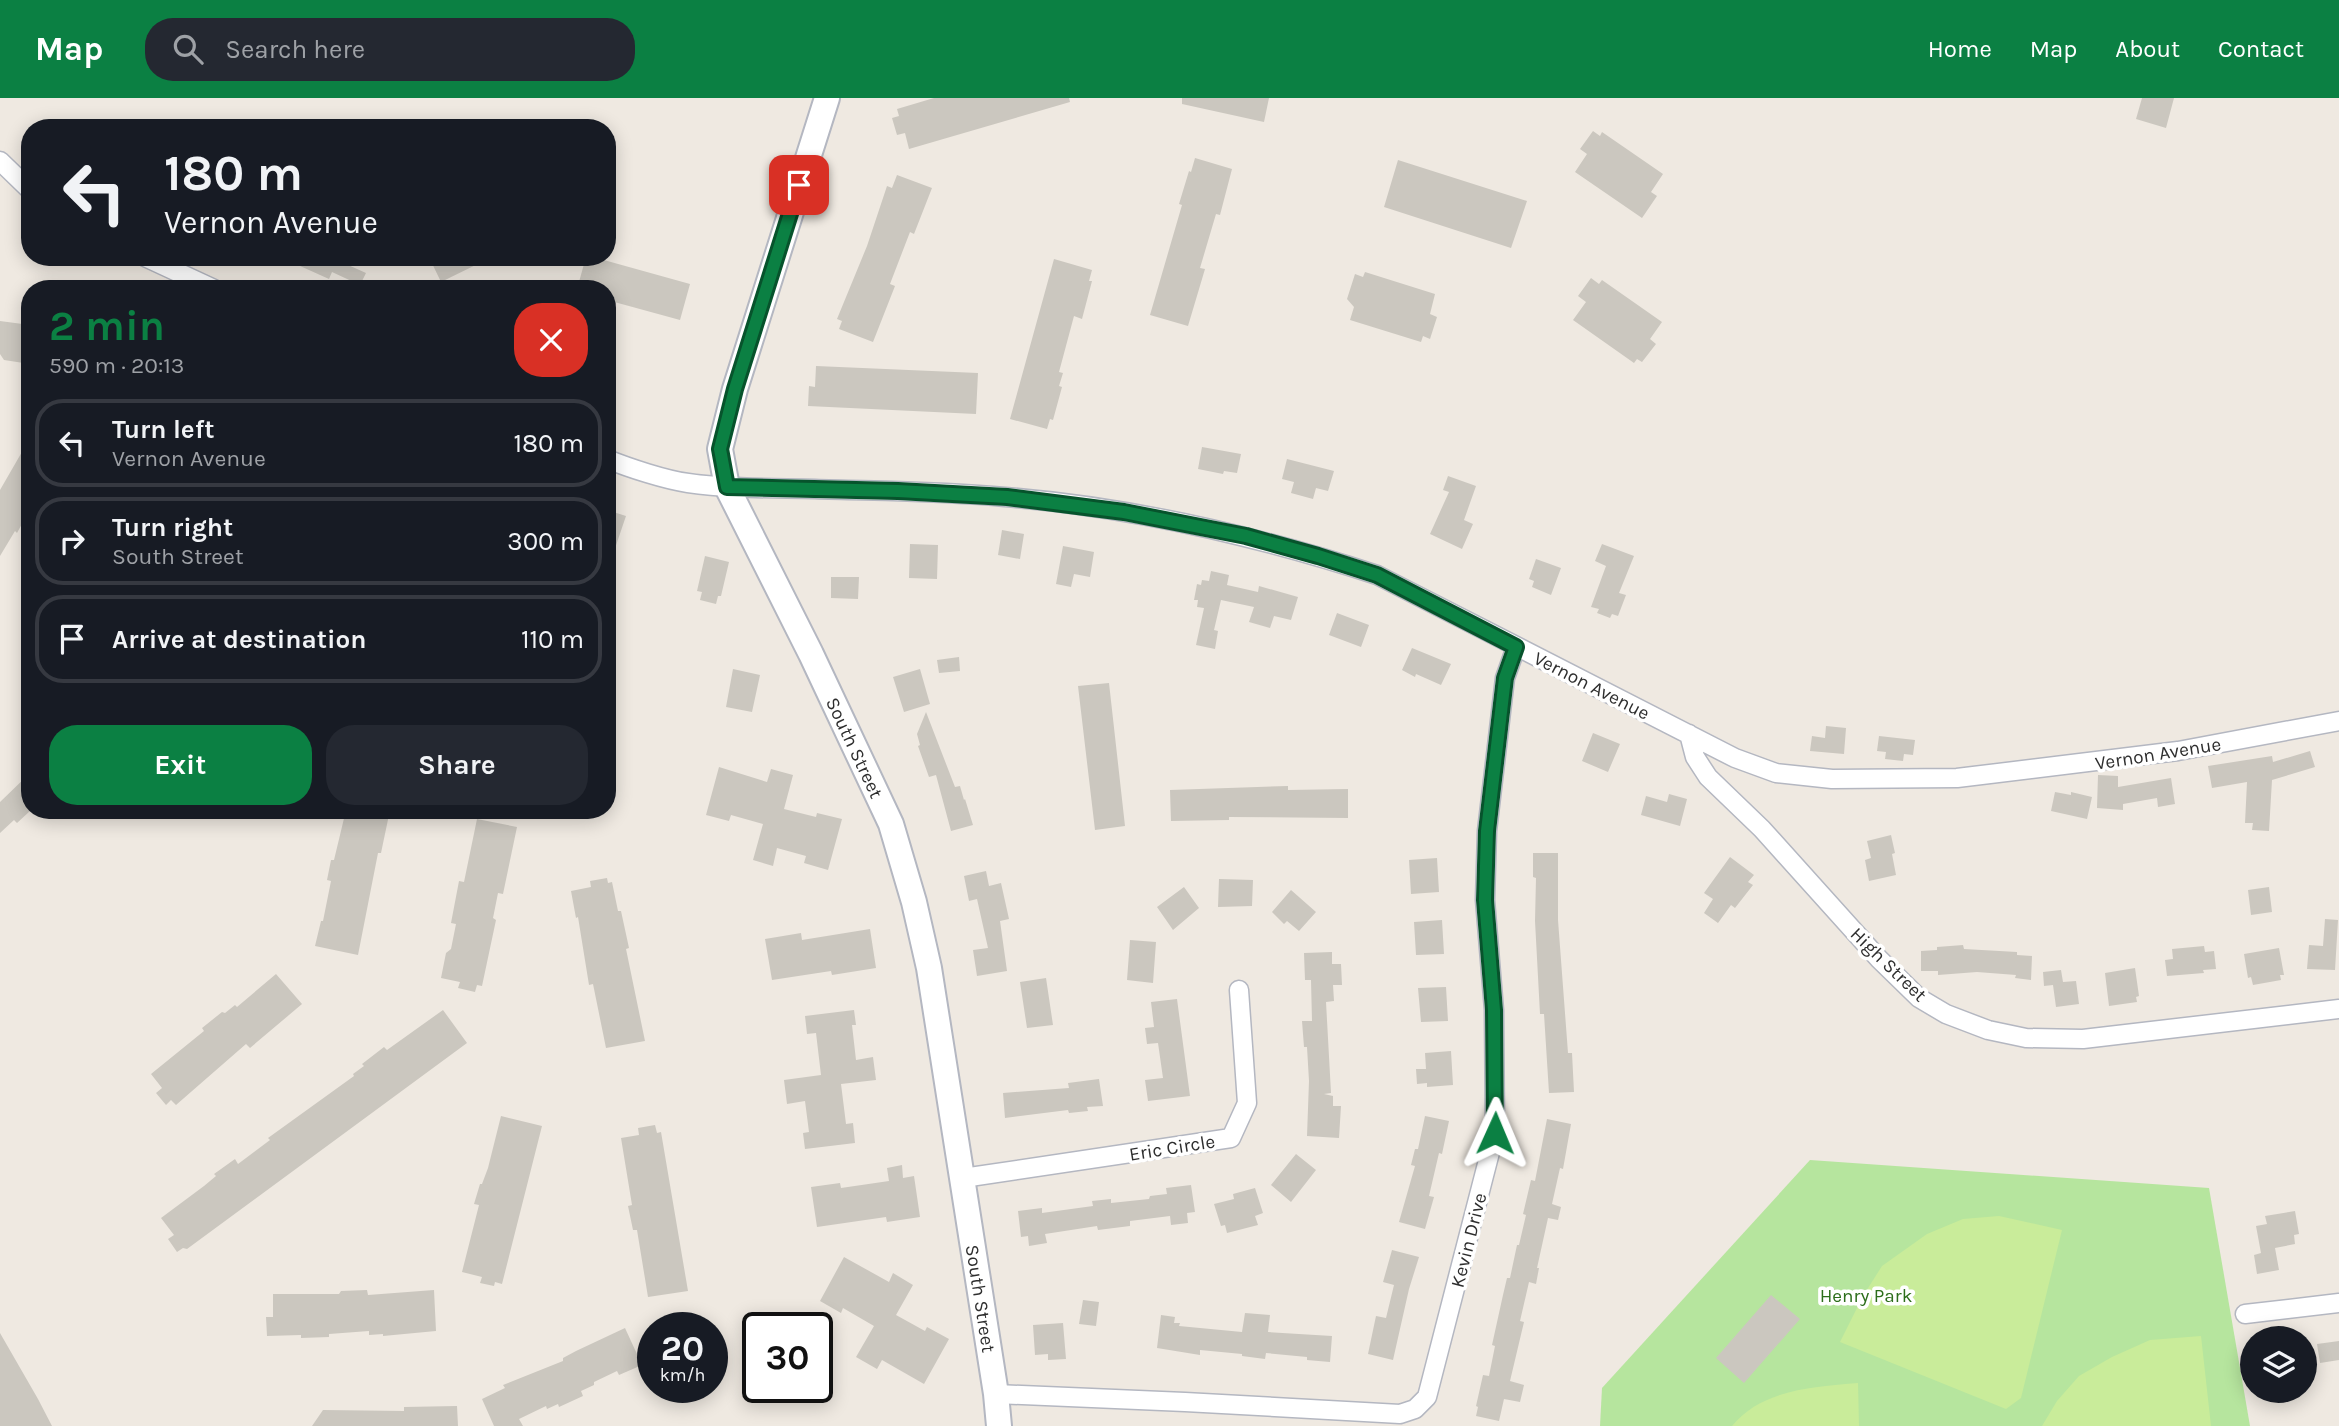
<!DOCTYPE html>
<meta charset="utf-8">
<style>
body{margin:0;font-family:Karla,sans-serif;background:#242831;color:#f1f3f6;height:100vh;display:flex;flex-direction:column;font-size:26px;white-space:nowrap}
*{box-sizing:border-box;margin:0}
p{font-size:23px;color:#9ea1a6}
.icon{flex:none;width:38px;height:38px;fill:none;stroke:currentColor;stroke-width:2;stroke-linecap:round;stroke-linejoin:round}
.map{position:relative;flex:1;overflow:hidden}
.sheet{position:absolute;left:21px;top:182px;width:595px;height:539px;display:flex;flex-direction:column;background:#171b24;border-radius:28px;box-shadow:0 4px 18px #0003}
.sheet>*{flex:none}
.top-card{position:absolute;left:21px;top:21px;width:595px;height:147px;border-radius:28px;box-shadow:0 4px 18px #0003;background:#171b24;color:#f1f3f6;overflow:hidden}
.fabs{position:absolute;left:2240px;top:1228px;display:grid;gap:14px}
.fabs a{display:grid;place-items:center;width:77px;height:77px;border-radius:50%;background:#171b24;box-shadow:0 4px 18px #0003;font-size:35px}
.speed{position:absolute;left:637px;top:1214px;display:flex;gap:14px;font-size:35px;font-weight:700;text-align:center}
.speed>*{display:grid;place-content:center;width:91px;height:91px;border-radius:50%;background:#171b24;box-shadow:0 4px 18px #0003;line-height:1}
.speed small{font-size:18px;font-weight:400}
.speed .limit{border:4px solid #111;border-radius:10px;background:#fff;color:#111}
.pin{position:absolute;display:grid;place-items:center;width:60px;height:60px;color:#fff;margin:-30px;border-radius:14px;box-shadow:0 4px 10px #0006}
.me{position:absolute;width:77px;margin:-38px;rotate:1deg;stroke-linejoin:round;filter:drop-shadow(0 0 5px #0008)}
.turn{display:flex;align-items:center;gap:24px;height:147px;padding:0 28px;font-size:32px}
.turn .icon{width:91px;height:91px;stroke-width:2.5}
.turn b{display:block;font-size:49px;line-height:60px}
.round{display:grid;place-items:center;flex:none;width:74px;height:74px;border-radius:28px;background:#242831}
.summary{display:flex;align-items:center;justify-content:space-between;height:119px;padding:0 28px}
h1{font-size:42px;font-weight:700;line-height:52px;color:#0b8043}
.cta{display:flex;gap:14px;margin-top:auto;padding:14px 28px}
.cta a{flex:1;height:80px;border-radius:28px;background:#0b8043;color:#fff;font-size:28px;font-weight:700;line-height:80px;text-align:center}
.cta a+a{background:#242831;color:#f1f3f6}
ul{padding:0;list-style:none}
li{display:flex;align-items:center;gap:21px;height:88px;margin:0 14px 10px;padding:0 14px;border:4px solid #363941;border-radius:28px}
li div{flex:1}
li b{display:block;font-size:26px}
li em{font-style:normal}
header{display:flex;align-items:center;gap:42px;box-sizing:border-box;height:98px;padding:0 35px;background:#0b8043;color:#fff}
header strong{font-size:33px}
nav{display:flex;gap:38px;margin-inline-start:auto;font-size:24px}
.search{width:490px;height:63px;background:#242831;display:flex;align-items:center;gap:18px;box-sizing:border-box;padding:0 24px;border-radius:28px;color:#9ea1a6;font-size:26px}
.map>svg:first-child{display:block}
</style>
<header>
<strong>Map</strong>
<div class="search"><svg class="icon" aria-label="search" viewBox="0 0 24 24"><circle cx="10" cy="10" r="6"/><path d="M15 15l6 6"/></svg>Search here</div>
<nav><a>Home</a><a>Map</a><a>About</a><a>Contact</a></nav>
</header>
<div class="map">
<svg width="2339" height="1328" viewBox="0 0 2339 1328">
<rect width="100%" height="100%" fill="#efe9e1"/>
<path fill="#b6e59e" d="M1810,1062L2209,1090L2250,1328H1600L1602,1290Z"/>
<path fill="#c9ec9a" d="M1999,1118L2062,1132L2021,1300L2006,1311L1840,1244L1863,1198L1882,1168L1927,1136L1963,1121Z
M2201,1238L2211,1328H2042L2057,1303L2079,1278L2112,1259L2150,1242Z
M1858,1285L1859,1328H1732C1762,1291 1814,1289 1858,1285Z"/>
<path fill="#cbc7bf" d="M934,0H1069L1070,4L909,51L905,35L897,37L892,20L899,18L897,11Z
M1182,0H1269L1264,24L1182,6Z
M2142,0H2174L2166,30L2136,21Z
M1593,33L1600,38L1602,34L1663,76L1651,94L1657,98L1642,120L1575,74L1587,56L1580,51Z
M1195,60L1232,71L1220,117L1216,116L1200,170L1205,171L1188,228L1150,217L1182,107L1179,106L1189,73L1191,74Z
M1398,62L1527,103L1511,150L1384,109Z
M897,77L932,90L914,136L910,134L890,186L895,188L873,244L839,231L842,223L837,221L867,148L887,88L892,90Z
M280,159H338L337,162L366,175L360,187L332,174L329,181Z
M429,159H492L441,184Z
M586,159H593L690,186L680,222L607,202V191H577Z
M1054,161L1092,172L1089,183H1092L1082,221L1074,218L1059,274L1063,275L1059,288L1062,289L1053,322L1050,321L1047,331L1010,321Z
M1365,174L1435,196L1430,216L1437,219L1430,241L1423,238L1421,244L1350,222L1354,209L1347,201L1355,176L1363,179Z
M1591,180L1599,186L1602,182L1662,224L1650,241L1656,246L1642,264L1637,261L1634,265L1573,222L1586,204L1578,198Z
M0,223L30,227V266L4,262L0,256Z
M816,268L978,275L976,316L808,308L809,288L815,289Z
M30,340V429L23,424L17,435L15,433L0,458V392Z
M1202,349L1241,356L1237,375L1224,373L1223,376L1198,371Z
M1287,361L1334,373L1328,393L1316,390L1313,401L1291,395L1294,384L1282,381Z
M1448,378L1476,388L1464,422L1473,426L1462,451L1430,436L1449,394L1443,392Z
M607,412L626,418L610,465H607Z
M1002,432L1024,436L1020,461L998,457Z
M910,446L938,447L937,481L909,480Z
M1602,446L1634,458L1619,495L1626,497L1618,518L1612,516L1610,520L1597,515L1599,511L1591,509L1606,468L1595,463Z
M1063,448L1094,454L1090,479L1074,476L1071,489L1056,486Z
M705,458L729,464L721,498H718L716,506L700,502L702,494L697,493Z
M1536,461L1561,470L1551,497L1532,489L1534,483L1529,481Z
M1211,473L1229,477L1227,487L1258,494L1259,488L1298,499L1291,522L1274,518L1270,530L1249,524L1254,509L1221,502L1214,532L1218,533L1215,551L1196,547L1204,510L1197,509L1198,502H1194L1197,486L1201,487L1202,482L1209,483Z
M831,479H859L858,501L831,500Z
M1337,515L1369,527L1361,549L1329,537Z
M1412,550L1451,566L1441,587L1416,576L1415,579L1402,572Z
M959,559L960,573L939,575L937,562Z
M733,571L760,577L752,614L726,609Z
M920,571L930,606L904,614L893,579Z
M1109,585L1125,728L1095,732L1078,588Z
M926,614L955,689L960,688L964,702L965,701L973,727L951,733L936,677L929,679L918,648L920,647L917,636Z
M1826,628L1846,630L1844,656L1810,653L1812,638L1825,640Z
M1593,635L1620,646L1608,674L1582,663Z
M1879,638L1915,642L1913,657L1904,656L1903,663L1885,661L1886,654L1877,653Z
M2310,653L2315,669L2272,682L2269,733L2252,732L2253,725H2245L2247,684L2212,690L2208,668L2272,658L2273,664Z
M719,669L767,684L771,671L793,677L784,711L816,719L817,715L842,721L828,772L804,765L806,758L777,750L773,768L753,762L763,726L731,717L729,723L706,717Z
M30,675V713L17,725L14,722L0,735V704Z
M2098,677L2118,678V689L2171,680L2175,706L2158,709L2157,700L2123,706V712L2097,710Z
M1288,688V692L1348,691V720L1229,719V722L1171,723L1170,692Z
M2055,694L2071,697V694L2092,699L2087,721L2051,713Z
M1669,696L1687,701L1680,728L1641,717L1646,698L1667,704Z
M346,712H390L381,755H378L358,857L315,848L321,823H323L331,783L327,782L331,762H334Z
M477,721L517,729L503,796L498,795L493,820L496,822L482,888L477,887L475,894L458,890L460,884L441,880L446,855L451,851L456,826L451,825L459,783L464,784Z
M1891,737L1895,755L1892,756L1896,777L1869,783L1865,762L1871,760L1867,743Z
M1533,755H1558V822L1568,955H1572L1574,994L1549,995L1544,916H1540L1535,823L1536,780L1533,779Z
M1730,759L1754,777L1748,784L1753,787L1735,810L1731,807L1718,825L1704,815L1713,801L1704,795Z
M1437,760L1439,794L1411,796L1409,762Z
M986,773L989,788L1001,785L1009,821L1000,823L1007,873L977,878L973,852L988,850L977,801L969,803L964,778Z
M607,780L608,785L612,784L618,813H621L629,850L626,851L645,943L606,950L593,886L589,887L578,819L576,820L571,793L591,789L590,783Z
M1219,781L1253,782L1252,808L1218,809Z
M1184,789L1199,810L1173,832L1157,809Z
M2269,789L2272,814L2251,817L2248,792Z
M1291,792L1316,814L1299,833L1287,823L1284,826L1272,814Z
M2325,821L2338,822L2335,872L2307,871L2309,847L2323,848Z
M1442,822L1444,856L1416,857L1414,824Z
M870,831L876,870L832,877L831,873L772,882L765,841L801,835L802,842Z
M1130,842L1156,844L1153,885L1127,882Z
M1963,847L1964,851L2017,854V857L2032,858L2031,882L2015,880L2016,877L1977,874L1938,877V873H1921V853L1937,852V849Z
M2204,848L2205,854L2214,853L2216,871L2203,872L2204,875L2167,878L2165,862L2173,861L2172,851Z
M2279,850L2284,877H2280L2281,882L2253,887L2251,879L2248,880L2244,856Z
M1332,854V866H1341L1342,887H1333L1334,903L1326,904L1331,995L1324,996L1333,998V1008H1341L1339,1040L1307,1038L1309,983L1307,949H1304L1302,923H1312L1311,882H1305L1304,855Z
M2135,870L2139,898L2136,899L2137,904L2109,908L2105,875Z
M2061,872L2063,884L2076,883L2079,906L2056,909L2053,887L2044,888L2043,874Z
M276,876L302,906L250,950L246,946L176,1007L171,1002L166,1007L156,995L162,990L151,976L204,933L202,930L222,914L225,915L235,907L237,909Z
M1046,880L1053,927L1027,930L1020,884Z
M1446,889L1448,923L1421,924L1418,890Z
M1177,901L1190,998L1148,1003L1145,982L1163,980L1158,945L1147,946L1145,930L1154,929L1151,904Z
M443,912L467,945L187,1151L183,1150L177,1154L168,1141L174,1137L161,1120L204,1088L216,1078L214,1076L235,1061L238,1066L270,1042L268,1040L354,978L353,976L364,968L362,966L384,949L387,952Z
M854,912L856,927H852L856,962L873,959L876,982L841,986L846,1026L853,1025L855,1045L805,1051L803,1035L809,1034L805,1003L787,1006L784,982L821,977L816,935L807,936L805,918Z
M1451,953L1453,987L1427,989V985L1417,986L1416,971H1426L1425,955Z
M1099,981L1103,1008L1087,1009L1088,1013L1069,1015L1068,1012L1005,1020L1003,995L1069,990L1068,985Z
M501,1018L542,1028L502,1186L495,1184L494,1188L480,1185L482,1179L462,1174L479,1107L474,1106L480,1086H482L488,1070Z
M1425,1018L1449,1023L1442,1056L1439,1055L1429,1098L1434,1099L1425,1131L1399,1124L1415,1068L1411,1067L1415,1051H1418Z
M1547,1021L1571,1026L1563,1071L1560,1070L1552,1106L1561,1109L1558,1122L1548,1120L1537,1170H1539L1536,1186L1529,1184L1520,1223L1524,1224L1510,1283L1524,1287L1520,1304L1504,1301L1499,1323L1476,1318L1478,1309L1476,1308L1483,1277L1489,1278L1495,1248L1492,1247L1503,1197L1507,1180H1510L1517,1147H1519L1526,1117L1523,1116L1531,1082L1535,1083Z
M655,1027L657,1035L661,1034L688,1193L648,1199L637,1132H633L628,1108L632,1107L621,1040L639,1037L638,1030Z
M1296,1056L1316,1072L1291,1104L1271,1087Z
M902,1067L903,1080L914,1078L920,1119L887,1124L886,1119L817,1129L811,1089L840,1085L841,1090L889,1083L887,1070Z
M1191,1087L1195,1114L1187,1115L1188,1125L1171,1127L1170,1118L1130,1123V1128L1098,1132L1097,1128L1045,1136L1047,1145L1029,1148L1028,1138L1021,1139L1018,1113L1042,1110V1115L1093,1108L1092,1103L1111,1101V1105L1149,1101L1150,1098L1167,1096L1166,1090Z
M1255,1090L1263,1115L1255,1118L1258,1127L1227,1135L1225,1127L1221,1128L1214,1106L1234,1101L1233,1096Z
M2295,1113L2299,1136L2294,1137L2295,1146L2275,1150L2279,1172L2257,1176L2254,1157L2261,1155L2256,1128L2267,1126L2265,1118Z
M1392,1152L1419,1159L1409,1191L1393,1262L1368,1256L1376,1218L1386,1220L1394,1187L1383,1184Z
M844,1159L889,1184L893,1175L913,1187L896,1217L925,1233L927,1229L949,1241L924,1286L882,1262L877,1271L856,1259L874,1228L843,1210L841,1215L820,1203Z
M367,1192L368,1197L434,1192L436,1233L383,1238V1236L369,1237V1233L329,1236V1239L301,1240V1237L267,1238L266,1219H273V1196H339L341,1193Z
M1771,1197L1800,1221L1744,1285L1716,1260Z
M1083,1202L1099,1204L1096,1228L1079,1226Z
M1245,1215L1270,1217L1268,1234L1332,1238L1330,1264L1307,1262V1259L1266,1255L1265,1261L1242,1258V1256L1200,1252V1257L1157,1250L1161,1217L1175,1219L1174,1225H1180L1179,1228L1242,1234Z
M1063,1225L1066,1261L1048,1262V1256L1035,1257L1033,1227Z
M625,1230L642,1267L619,1277L617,1273L594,1284V1287L581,1293L583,1298L559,1309L558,1306L547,1311L546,1308L519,1321L523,1328H494L482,1301L505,1290L503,1287L563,1263V1260L576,1253Z
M0,1235L38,1301L52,1328H0Z
M2339,1243V1262L2320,1265L2317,1246Z
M457,1308L458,1328H312L323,1312L404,1313V1309Z"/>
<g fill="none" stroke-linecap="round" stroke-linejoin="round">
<g stroke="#b4b7c1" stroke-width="21">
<path id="street" d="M0,63L30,92
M145,159L214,191
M607,361C629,370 666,382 688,385C730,391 773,390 815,391C878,393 942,393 1005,399C1132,409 1257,438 1377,477L1735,660L1776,675L1832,681L1957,680L2178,653L2339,623
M1689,636L1695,659L1708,679L1762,731L1879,861L1919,900L1946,916L1988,932L2026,940L2083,941L2339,911
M963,1080L1231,1040L1247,1005L1239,892
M2245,1216L2339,1205
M996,1296L1185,1304L1400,1316L1415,1311L1427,1299L1495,1035L1494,912L1485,802L1487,733L1505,580L1516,549"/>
</g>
<g stroke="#b4b7c1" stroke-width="28">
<g id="secondary">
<path id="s1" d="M827,0L735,291L720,351L727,389L811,556L891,726L914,804L929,870L996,1296L999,1328"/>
</g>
</g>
<use href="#street" stroke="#fff" stroke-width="18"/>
<use href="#secondary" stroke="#fff" stroke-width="24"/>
</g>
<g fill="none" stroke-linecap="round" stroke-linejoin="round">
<g stroke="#07532c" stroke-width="18">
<path id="route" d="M799,87L735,291L720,351L727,389L898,393L1007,399L1124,414L1246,438L1318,458L1377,477L1516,549L1505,580L1487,733L1485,802L1494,912L1495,1035"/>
</g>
<use href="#route" stroke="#0b8043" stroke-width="12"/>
</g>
<g text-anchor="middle" stroke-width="7" stroke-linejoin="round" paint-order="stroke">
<g font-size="19" fill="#2e2e2e" stroke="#fff">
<text transform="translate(1592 587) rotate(27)" y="7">Vernon Avenue</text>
<text dy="7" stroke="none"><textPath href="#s1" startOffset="696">South Street</textPath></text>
<text transform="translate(2158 655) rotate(-9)" y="7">Vernon Avenue</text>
<text transform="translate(1889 866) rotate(44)" y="7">High Street</text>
<text transform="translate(1172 1049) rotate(-9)" y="7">Eric Circle</text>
<text transform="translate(1468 1142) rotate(-76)" y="7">Kevin Drive</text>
<text dy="7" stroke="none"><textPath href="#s1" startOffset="1264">South Street</textPath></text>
</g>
<g font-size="19" fill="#2c6e1b" stroke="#fff">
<text x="1866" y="1204">Henry Park</text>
</g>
</g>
</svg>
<div class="fabs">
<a><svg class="icon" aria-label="layers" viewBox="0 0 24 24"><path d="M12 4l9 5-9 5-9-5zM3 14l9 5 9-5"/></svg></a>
</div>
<div class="speed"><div>20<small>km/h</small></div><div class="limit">30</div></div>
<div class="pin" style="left:799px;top:87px;background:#d93025"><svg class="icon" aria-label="arrive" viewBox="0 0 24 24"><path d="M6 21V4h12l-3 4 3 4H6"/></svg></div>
<svg class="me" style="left:1495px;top:1035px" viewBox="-20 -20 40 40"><path d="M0-17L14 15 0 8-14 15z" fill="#0b8043" stroke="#fff" stroke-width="4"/></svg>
<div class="top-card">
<div class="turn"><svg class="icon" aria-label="left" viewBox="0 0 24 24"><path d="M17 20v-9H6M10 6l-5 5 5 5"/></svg><div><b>180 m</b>Vernon Avenue</div></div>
</div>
<section class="sheet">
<div class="summary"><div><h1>2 min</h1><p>590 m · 20:13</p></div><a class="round" style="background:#d93025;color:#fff"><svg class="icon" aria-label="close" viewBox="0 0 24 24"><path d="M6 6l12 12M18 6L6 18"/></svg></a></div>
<ul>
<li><svg class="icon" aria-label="left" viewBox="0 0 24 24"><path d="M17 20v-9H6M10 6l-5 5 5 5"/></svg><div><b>Turn left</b><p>Vernon Avenue</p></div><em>180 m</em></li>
<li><svg class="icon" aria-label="right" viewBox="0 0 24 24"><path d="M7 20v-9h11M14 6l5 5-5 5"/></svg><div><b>Turn right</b><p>South Street</p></div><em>300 m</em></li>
<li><svg class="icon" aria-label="arrive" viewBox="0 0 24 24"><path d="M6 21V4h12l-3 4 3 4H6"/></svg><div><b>Arrive at destination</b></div><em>110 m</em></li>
</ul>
<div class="cta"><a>Exit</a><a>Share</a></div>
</section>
</div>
